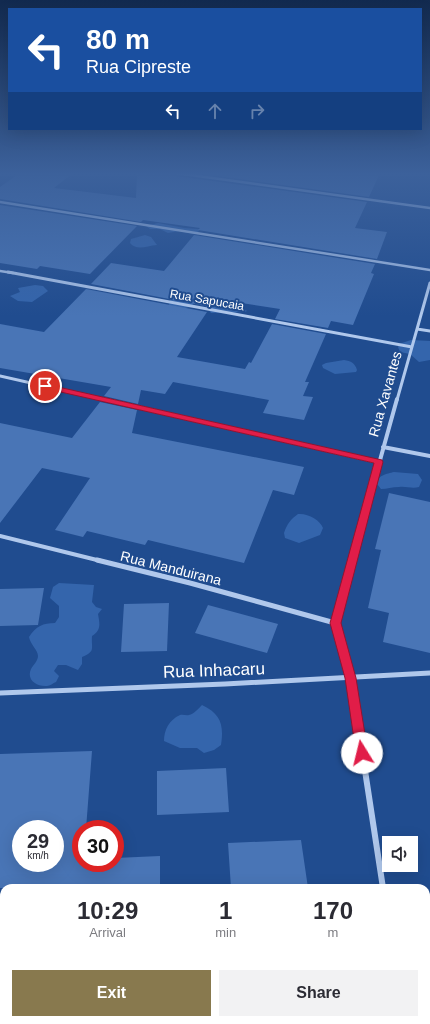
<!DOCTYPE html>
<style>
body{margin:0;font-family:Arial,sans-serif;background:#f2f2f3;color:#2b2b33;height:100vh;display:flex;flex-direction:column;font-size:15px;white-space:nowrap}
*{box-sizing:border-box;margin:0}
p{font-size:13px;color:#7c7c81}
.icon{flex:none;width:22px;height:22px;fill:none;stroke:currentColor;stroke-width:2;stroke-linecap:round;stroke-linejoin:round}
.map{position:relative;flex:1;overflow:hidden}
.sheet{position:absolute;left:0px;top:884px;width:430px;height:140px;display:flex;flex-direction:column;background:#fff;border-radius:12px 12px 0 0;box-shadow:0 4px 16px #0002}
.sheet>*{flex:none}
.banner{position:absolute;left:8px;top:8px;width:414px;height:122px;border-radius:0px;box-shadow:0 4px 16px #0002;background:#1a4fa0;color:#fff;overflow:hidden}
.tools{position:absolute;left:382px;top:836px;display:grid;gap:8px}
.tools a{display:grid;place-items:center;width:36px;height:36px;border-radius:0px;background:#fff;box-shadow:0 4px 16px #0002;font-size:20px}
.speed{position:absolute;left:12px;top:820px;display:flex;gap:8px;font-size:20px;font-weight:700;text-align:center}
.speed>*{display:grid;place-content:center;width:52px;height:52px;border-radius:50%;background:#fff;box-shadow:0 4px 16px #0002;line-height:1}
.speed small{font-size:10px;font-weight:400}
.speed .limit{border:6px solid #d22;background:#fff;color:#111}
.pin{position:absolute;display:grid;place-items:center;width:34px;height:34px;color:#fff;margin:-17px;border:2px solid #fff;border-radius:50%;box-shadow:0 1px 4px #0007}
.me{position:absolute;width:44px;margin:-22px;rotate:351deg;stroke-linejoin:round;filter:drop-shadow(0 0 3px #0008)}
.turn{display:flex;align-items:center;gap:14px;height:84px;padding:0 12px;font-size:18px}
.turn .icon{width:52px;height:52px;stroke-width:2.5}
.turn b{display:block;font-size:28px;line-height:34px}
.lanes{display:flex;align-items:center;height:38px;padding:0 12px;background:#0003;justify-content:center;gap:20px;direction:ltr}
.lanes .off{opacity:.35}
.eta{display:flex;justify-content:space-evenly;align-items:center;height:68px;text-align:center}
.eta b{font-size:24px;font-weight:700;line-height:28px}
.primary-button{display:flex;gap:8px;margin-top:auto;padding:8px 12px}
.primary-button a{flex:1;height:46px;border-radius:0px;background:#88794e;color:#fff;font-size:16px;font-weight:700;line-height:46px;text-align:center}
.primary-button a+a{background:#f2f2f3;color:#2b2b33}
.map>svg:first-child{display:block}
</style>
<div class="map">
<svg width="430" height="1024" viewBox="0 0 430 1024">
<rect width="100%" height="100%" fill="#204c8f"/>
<path fill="#3465ac" d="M158,223L184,228L199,229V231L194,234L179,231L168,233L160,229H150L146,226Z
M145,235L151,237L157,245C146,246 137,251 130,243L131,239Z
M35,285L43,286L48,291L32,302L18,301L10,296L20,292L18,288Z
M171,295L237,301L241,307L247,311L244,312L211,313L203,302L195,301L191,307C183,308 175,311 169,305Z
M411,340L430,341V360L419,362L410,354L400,352L398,347L399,344Z
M344,360C351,361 355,363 357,370L356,372L335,374L323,368L322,365L326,363Z
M394,472L418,474L422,480L419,487C412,489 406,486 399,487C392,487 387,489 381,489L377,484C377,475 387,474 394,472Z
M298,514C308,513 320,520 323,528L320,535L299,543L285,538L284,533C287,524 291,519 298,514Z
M59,583L94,585L92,602L96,607L102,609L98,614C100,625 101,630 92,636C91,649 96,651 82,657V664L78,670L66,665H58L54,671L59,676L56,682C53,683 50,686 47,686C37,687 26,680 31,669C33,665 38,661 38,656C38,650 30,644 29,637C36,626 43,623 55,623L59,617V606L50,598L53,587Z
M202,705C221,714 224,725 221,745L214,750L204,753L197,748H180L164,741C164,730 169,720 180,715C183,714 186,716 189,715C194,714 199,708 202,705Z"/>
<path fill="#4975b6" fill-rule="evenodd" d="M20,173H73L54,188L136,198L137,173H173L176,176L367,202L355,228L387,232L377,259L198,230L200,228L143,220L141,222L0,199V187Z
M197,173H380L369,197Z
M0,205L137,226L90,274L40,266L37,269L0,263Z
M194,235L375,264L371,273L374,274L353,325L331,321L328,328L275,319L280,309L216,299L211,307L91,284L111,263L164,271Z
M86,289L207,312L177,357L245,369L249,362L251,363L272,324L326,334L305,382H309L303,396L313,397L304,420L263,413L269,400L173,382L165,394L141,390L138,404L104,396L111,387L0,368V324L44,332Z
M100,402L137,410L132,433L304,467L294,495L273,490L244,563L148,540L145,545L87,531L83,537L55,530L90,478L42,468L0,523V423L72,438Z
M389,493L430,502V653L383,642L389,613L368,608L381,550L375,549Z
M44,588L38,625L0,626V589Z
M169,603L167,651L121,652L124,604Z
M208,605L278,624L267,653L195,633Z
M92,751L86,829H81V863H115V858L160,856V888H0V754ZM21,829H55V863H21Z
M226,768L229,812L157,815V771Z
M301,840L308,888H231L228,843Z"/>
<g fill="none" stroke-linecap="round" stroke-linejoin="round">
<path stroke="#b0c8ec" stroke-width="2.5" d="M176,173L430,208
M0,202L430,270
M0,271L13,273"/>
<path stroke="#b0c8ec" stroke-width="3" d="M8,272L412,347
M417,329L430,331
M0,376L106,400
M397,400L430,283"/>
<path stroke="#b0c8ec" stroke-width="4" d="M102,399L379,462
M383,447L430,456
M0,536L101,561
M352,561L397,399"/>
<path stroke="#b0c8ec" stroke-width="5" d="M97,560L190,583L335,623
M352,560L335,623L350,678L364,765
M0,693L225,684L430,673"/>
<path stroke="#b0c8ec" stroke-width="6" d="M364,764L383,888
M370,1024L430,1020"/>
</g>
<linearGradient id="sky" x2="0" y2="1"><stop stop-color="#122a4f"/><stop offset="0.55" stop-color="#3c619b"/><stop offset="1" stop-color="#3c619b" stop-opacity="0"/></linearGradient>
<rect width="430" height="316" fill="url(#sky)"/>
<path fill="#e11d48" stroke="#92132f" d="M45,384L382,460L383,462L341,623L356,678L368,753L366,757L362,758L358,757L356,753L345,678L330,623L374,463L43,388V385Z"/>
<g text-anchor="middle" stroke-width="4" stroke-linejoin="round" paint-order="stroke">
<g font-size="12" fill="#fff" stroke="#204c8f">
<text transform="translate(207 300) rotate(10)" y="4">Rua Sapucaia</text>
</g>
<g font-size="14" fill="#fff" stroke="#204c8f">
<text transform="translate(385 394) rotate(-74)" y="5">Rua Xavantes</text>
<text transform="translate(171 568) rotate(14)" y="5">Rua Manduirana</text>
</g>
<g font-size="17" fill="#fff" stroke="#204c8f">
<text transform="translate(214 670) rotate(-2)" y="6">Rua Inhacaru</text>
</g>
</g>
</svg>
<div class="tools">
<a><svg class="icon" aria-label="sound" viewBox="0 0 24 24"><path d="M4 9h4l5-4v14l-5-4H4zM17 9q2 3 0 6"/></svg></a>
</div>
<div class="speed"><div>29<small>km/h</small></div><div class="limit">30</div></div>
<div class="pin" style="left:45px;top:386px;background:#d93025"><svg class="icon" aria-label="arrive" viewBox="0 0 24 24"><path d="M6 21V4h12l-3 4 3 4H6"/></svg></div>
<svg class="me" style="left:362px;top:753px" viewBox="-20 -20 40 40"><circle r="19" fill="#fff"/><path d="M0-13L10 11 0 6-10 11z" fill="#e11d48"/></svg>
<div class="banner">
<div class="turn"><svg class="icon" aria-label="left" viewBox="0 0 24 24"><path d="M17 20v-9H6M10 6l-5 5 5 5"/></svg><div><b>80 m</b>Rua Cipreste</div></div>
<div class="lanes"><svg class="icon" aria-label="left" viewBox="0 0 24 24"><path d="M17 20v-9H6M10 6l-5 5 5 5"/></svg><svg class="icon off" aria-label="ahead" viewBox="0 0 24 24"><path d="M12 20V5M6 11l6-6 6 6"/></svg><svg class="icon off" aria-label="right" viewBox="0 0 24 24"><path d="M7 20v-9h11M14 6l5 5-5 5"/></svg></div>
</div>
<section class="sheet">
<div class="eta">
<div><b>10:29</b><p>Arrival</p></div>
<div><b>1</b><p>min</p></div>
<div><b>170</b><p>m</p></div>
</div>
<div class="primary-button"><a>Exit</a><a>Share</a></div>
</section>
</div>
